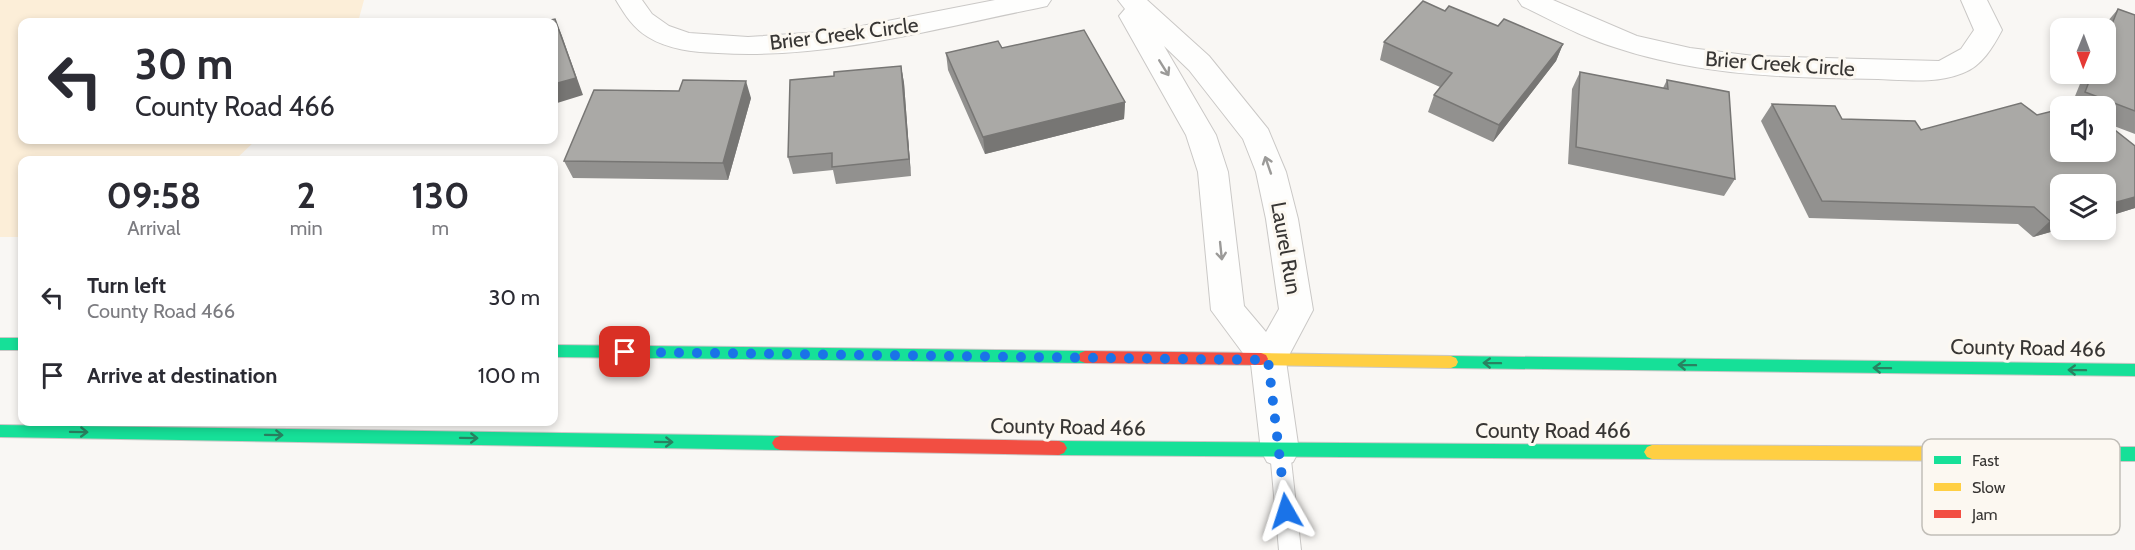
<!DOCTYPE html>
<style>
body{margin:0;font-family:Cabin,sans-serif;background:#f2f2f3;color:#2b2b33;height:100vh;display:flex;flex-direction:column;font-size:22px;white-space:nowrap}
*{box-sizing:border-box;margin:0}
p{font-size:20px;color:#7c7c81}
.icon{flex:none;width:33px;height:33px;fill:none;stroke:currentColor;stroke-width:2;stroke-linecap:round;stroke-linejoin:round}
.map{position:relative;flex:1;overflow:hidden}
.drawer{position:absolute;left:18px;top:156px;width:540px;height:270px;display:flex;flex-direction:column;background:#fff;border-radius:12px;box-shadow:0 3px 9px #0003}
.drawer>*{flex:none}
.guide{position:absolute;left:18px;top:18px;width:540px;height:126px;border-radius:12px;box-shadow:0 3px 9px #0003;background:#fff;color:#2b2b33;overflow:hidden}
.needle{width:39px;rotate:181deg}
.buttons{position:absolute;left:2050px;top:18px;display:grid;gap:12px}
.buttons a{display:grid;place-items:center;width:66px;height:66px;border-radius:12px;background:#fff;box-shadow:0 3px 9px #0003;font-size:30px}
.pin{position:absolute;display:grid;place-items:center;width:51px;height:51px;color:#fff;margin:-26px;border-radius:12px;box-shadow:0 3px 9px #0006}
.me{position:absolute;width:66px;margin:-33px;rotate:354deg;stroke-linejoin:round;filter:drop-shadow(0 0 4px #0008)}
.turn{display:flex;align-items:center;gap:21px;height:126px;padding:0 18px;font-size:27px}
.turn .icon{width:78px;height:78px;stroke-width:2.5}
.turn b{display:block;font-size:42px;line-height:51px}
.eta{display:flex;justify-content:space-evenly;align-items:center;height:102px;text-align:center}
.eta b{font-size:36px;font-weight:700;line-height:42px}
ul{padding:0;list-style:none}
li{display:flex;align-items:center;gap:18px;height:78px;padding:0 18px}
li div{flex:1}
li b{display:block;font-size:22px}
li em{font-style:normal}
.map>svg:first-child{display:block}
</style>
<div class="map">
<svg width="2135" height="550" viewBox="0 0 2135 550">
<rect width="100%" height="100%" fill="#f9f7f4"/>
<path fill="#fceed8" d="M0,0H364L358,22H22V140H256L235,160H22V237H0Z"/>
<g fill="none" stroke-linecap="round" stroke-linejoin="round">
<g stroke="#cac8c6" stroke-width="2">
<path id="lane" d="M1280,442L1287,445L1290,451L1301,550H1279L1270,451L1273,445Z"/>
</g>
<g stroke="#cac8c6" stroke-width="2">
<path id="street" d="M616,0H642L652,14L669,26L689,33L748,37L836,31L995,0H1051L1047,6L1038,8C933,29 826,60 718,53C694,52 669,50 648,37C633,28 625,15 616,0Z
M1118,0H1147L1209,56L1268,129L1286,172L1298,219L1313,310L1286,361L1299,451L1293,462L1280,467L1267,462L1261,451L1251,364L1211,310L1198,172L1186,135L1119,16L1125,9ZM1164,46L1189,70L1243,139L1256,172L1266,219L1279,309L1266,332L1244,306L1228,172L1216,135Z
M1518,0H1553L1637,36L1690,48L1754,56L1939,61L1961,49L1974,30L1961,0H1987L2002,30C1993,47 1982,66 1963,73C1936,84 1906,80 1878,79C1790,78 1702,76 1617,48C1584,38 1553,21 1522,6Z"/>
</g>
<g stroke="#cac8c6" stroke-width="2">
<path id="fast" d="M0,338H22V350H0Z
M554,345L1085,351L1090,353L1092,357L1090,361L1085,363L554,357Z
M1451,356L2135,364V376L1451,368L1446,366L1444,362L1446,358Z
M0,425L780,436L785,438L788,443L785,448L780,450L0,437Z
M1059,441L1652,445L1657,447L1660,452L1657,457L1652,459L1059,455L1054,453L1051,448L1054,443Z
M2005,447H2135V461H2005L2000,459L1997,454L2000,449Z"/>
</g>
<g stroke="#cac8c6" stroke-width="2">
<path id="slow" d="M1261,353L1451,356L1456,358L1458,362L1456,366L1451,368L1261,365L1256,363L1254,359L1256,355Z
M1652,445L2005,447L2010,449L2013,454L2010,459L2005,461L1652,459L1647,457L1644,452L1647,447Z"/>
</g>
<g stroke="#cac8c6" stroke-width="2">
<path id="jam" d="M1085,351L1261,353L1266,355L1268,359L1266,363L1261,365L1085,363L1080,361L1078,357L1080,353Z
M780,436L1059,441L1064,443L1067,448L1064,453L1059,455L780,450L775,448L772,443L775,438Z"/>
</g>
<use href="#lane" fill="#fefefd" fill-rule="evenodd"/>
<use href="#street" fill="#fefefd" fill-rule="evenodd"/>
<use href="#fast" fill="#16e098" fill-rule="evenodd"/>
<use href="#slow" fill="#ffcf43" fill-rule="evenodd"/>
<use href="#jam" fill="#f24e42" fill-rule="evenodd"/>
</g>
<path fill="#92918f" d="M2118,9L2135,15V134L2106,123L2135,146V208L2106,217V184H2061V229L2033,237L2018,224L1809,218L1761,121L1772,104L1842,119L1921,130L2106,152V106H2069H2071L2084,74H2106V28H2102Z
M1445,11L1498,26L1563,44L1556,61L1493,142L1428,112L1434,95L1440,87L1380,60L1384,42Z
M946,53L1125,102L1124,119L985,154L948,70Z
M901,66L904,83L911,176L836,184L833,170L793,174L788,157Z
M1580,72L1663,88L1667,80L1735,179L1724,196L1568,164L1572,89Z
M751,98L728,180L573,178L564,161Z"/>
<path fill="#777674" d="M555,19L562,36L583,95L554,104Z
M1563,44L1556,61L1493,142L1499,125Z
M901,66L904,83L911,176L909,159Z
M746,81L751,98L728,180L723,163Z
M1125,102L1124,119L985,154L983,137Z
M2135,197V208L2106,217V205Z
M2061,218V229L2033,237L2050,221Z"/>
<path fill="#aaa9a6" stroke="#777674" stroke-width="1.5" d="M1423,1L1445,11L1449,6L1498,26L1504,19L1563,44L1499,125L1434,95L1452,73L1384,42Z
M2118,9L2135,15V111L2085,92L2092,74H2106V39Z
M555,19L576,78L554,84V22H541Z
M1084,30L1125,102L983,137L946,53L998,41L1002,48Z
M901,66L909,159L832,167V153L788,157L790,80L834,76V72Z
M1580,72L1668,89L1667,80L1729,92L1735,179L1576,147Z
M683,80L746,81L723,163L564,161L594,90L679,91Z
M2021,103L2037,115L2061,109V152H2106V123L2135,146V197L2106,205V184H2061V218L2050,221L2034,207L1822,201L1772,104L1835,106L1842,119L1915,121L1921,130Z
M2081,103L2085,106H2069Z"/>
<defs><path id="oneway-shaft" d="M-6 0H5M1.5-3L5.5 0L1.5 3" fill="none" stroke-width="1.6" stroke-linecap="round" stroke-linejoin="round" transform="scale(1.5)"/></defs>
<g stroke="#9b9a98">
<use href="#oneway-shaft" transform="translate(1164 68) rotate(58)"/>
<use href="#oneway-shaft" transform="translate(1268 165) rotate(-109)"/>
<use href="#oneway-shaft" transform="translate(1221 251) rotate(84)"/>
</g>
<g stroke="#298261">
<use href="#oneway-shaft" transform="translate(1492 363) rotate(-179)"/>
<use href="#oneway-shaft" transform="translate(1687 365) rotate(-179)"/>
<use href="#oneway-shaft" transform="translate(1882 368) rotate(-179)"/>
<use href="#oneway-shaft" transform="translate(2077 370) rotate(-179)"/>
<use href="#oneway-shaft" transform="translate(79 432) rotate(1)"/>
<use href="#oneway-shaft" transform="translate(274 435) rotate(1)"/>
<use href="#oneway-shaft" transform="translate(469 438) rotate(1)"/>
<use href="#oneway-shaft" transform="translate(664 442) rotate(1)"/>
</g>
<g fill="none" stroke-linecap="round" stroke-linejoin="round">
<path stroke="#1a73e8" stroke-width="10" stroke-dasharray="0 18" d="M625,352L1268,360L1286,511"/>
</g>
<g text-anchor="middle" stroke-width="6" stroke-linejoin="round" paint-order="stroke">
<g font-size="21" fill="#383634" stroke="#fcf8f1">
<text transform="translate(844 34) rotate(-7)" y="7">Brier Creek Circle</text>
<text transform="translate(1780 64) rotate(4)" y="7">Brier Creek Circle</text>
<text transform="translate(1286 248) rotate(80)" y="7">Laurel Run</text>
<text transform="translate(2028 348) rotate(1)" y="7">County Road 466</text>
<text transform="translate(1068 427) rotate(1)" y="7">County Road 466</text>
<text x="1553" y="438">County Road 466</text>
</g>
</g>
<rect x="1922" y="439" width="198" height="96" rx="9" fill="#fcf8f1" stroke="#c1beb8" stroke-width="1.5"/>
<rect x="1934" y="456" width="27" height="8" fill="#16e098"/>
<rect x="1934" y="483" width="27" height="8" fill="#ffcf43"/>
<rect x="1934" y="510" width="27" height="8" fill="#f24e42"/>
<g font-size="16" fill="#383634">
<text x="1972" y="466">Fast</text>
<text x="1972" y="493">Slow</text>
<text x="1972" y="520">Jam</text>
</g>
</svg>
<div class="buttons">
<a><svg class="needle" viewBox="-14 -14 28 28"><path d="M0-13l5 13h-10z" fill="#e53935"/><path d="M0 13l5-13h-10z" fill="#7c7c81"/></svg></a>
<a><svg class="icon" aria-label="sound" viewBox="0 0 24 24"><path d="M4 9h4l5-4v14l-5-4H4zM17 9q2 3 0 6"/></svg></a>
<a><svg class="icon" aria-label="layers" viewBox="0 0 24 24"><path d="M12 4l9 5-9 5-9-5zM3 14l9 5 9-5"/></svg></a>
</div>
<div class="pin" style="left:625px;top:352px;background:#d93025"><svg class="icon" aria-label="arrive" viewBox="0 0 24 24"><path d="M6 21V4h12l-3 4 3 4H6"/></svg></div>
<svg class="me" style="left:1286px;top:511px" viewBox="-20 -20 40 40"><path d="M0-17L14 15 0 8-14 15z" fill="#1a73e8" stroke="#fff" stroke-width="4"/></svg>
<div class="guide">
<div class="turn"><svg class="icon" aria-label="left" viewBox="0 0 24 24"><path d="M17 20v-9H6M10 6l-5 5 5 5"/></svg><div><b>30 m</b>County Road 466</div></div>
</div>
<section class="drawer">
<div class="eta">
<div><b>09:58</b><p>Arrival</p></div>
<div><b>2</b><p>min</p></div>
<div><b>130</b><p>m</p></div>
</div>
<ul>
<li><svg class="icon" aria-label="left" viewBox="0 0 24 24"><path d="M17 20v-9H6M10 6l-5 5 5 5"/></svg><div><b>Turn left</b><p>County Road 466</p></div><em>30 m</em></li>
<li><svg class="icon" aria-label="arrive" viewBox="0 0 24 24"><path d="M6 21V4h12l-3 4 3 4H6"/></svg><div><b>Arrive at destination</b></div><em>100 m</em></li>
</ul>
</section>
</div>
